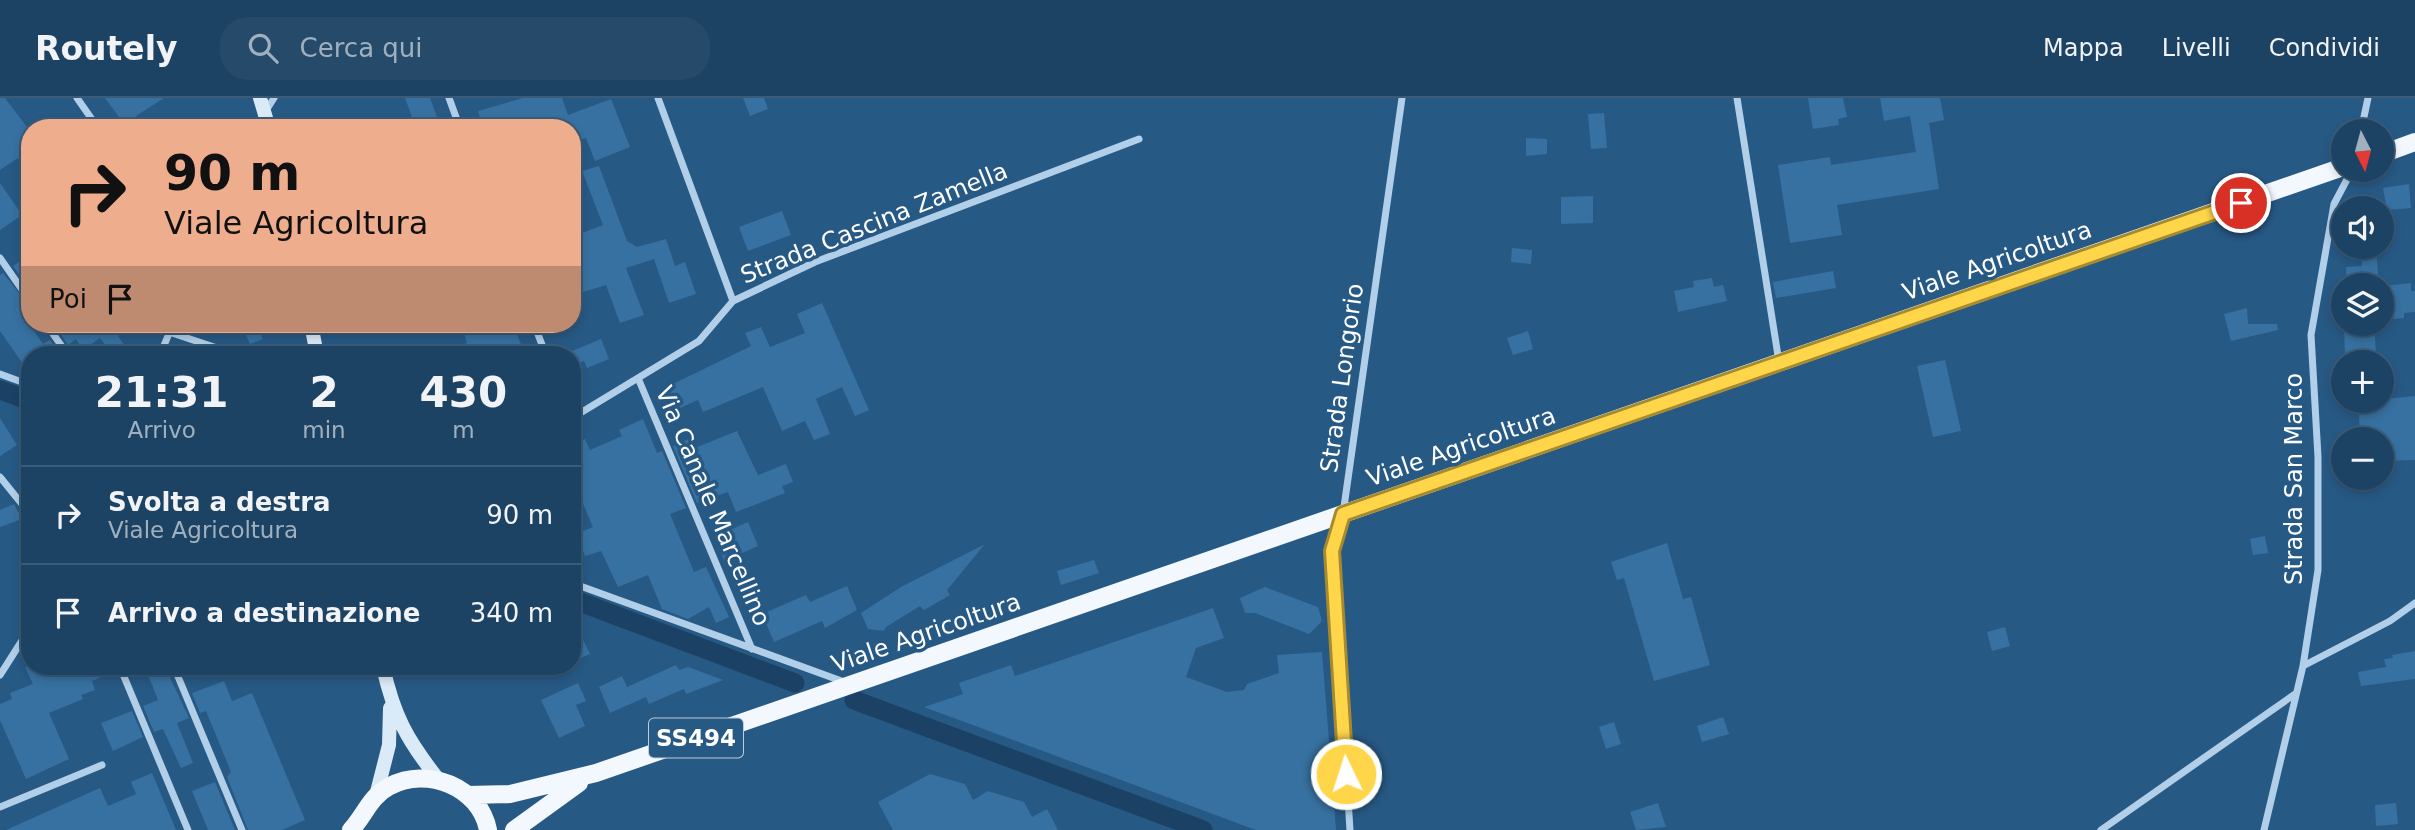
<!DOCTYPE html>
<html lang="it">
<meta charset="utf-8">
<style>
body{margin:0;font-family:"DejaVu Sans",sans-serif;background:#254a6a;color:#f1f3f6;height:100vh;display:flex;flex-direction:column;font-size:26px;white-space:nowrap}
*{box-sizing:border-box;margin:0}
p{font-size:23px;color:#a0b0bf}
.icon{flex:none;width:38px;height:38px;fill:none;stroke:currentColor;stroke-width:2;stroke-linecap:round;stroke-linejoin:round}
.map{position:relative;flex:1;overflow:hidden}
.panel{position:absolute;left:21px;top:248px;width:560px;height:329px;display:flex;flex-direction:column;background:#1d4364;border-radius:28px;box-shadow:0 4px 10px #0003,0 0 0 2px #3b5c78}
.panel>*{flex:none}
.banner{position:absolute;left:21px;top:21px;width:560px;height:214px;border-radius:28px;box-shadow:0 4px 10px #0003,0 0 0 2px #3b5c78;background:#eead8d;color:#111;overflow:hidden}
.needle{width:46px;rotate:174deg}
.controls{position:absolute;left:2331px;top:21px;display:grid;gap:14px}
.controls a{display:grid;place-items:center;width:63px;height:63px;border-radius:50%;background:#1d4364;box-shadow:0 4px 10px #0003,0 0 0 2px #3b5c78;font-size:35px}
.pin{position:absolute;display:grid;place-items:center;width:60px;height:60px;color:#fff;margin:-30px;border:4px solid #fff;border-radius:50%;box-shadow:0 2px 7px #0007}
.me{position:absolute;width:77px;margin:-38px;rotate:356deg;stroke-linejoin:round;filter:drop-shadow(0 0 5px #0008)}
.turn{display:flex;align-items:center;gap:24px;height:147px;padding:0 28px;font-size:32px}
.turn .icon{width:91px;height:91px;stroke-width:2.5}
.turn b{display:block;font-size:49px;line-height:60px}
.then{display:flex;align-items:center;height:66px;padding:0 28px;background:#0003;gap:14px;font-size:26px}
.eta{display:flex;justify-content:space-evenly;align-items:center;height:119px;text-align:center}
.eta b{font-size:42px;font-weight:700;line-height:49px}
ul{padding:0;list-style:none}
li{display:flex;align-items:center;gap:21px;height:98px;padding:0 28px;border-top:2px solid #3b5c78}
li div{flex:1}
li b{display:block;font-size:26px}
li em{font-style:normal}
header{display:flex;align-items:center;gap:42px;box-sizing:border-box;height:98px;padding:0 35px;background:#1d4364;border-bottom:2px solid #3b5c78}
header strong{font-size:33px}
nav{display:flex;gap:38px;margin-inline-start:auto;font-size:24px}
.search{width:490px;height:63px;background:#254a6a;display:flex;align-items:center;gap:18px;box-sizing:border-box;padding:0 24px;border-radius:28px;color:#a0b0bf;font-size:26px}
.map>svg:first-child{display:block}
</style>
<header>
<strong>Routely</strong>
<div class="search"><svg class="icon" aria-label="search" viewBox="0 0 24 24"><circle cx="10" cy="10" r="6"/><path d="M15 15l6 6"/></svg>Cerca qui</div>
<nav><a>Mappa</a><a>Livelli</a><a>Condividi</a></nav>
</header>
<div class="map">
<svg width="2415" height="732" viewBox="0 0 2415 732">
<rect width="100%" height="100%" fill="#275985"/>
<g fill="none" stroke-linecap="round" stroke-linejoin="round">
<path stroke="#1b4265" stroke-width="19" d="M0,292L30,303
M572,501L795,585
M854,602L1203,732"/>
</g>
<path fill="#3771a1" d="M0,0H5L30,33V78L18,60L0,72Z
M105,0H164L136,18L144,30H127Z
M405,0H430L441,30H416Z
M523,0H562L568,17L611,1L630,49L595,63L586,40L572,45V30H483L478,13Z
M743,0H764L768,11L750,18Z
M1808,0H1843L1847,19L1838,21L1839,27L1813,31Z
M1880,0H1940L1944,22L1929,25L1939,91L1837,107L1842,137L1790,145L1778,67L1830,59L1831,67L1916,54L1910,18L1884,23Z
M1604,15L1607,50L1591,51L1588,16Z
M1526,40L1547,41V56L1526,58Z
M599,68L627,143L637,149L666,141L675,168L685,164L696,196L669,205L654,161L626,170L644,217L620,225L606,187L580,195L572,173V139L603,127L582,73Z
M0,85L22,117L0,132Z
M2409,86L2411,110L2387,112L2383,90Z
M1593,98V125L1561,126V99Z
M782,113L791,137L748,153L739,129Z
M2361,149H2376L2379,187H2347L2346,169L2362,168Z
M1512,150L1532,152L1531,166L1511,164Z
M30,156V192L13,168Z
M1833,173L1836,190L1776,200L1773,184Z
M3,175L30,209V227L43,246L50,242L59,254L55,257H30V276L0,233V177Z
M1712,180L1714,189L1723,187L1727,203L1678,214L1674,193L1694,189L1693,183Z
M2411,185V193H2415V214L2404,215V220L2382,222V188Z
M822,205L869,312L855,318L842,289L816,301L830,336L814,342L805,323L782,333L763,289L703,314L698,302L671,314L663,296L675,291L673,286L751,248L745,235L761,229L770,249L805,235L797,216Z
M2247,210L2248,226H2277L2278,232L2231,243L2224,216Z
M66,226H135L118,238L131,257H113L100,240L83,252L76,241L68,247L60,235L68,229Z
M241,226H257L263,241L250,246Z
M461,226H513L522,249L500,257H439L467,245Z
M2344,226H2374L2376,256L2345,259Z
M1528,233L1533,251L1513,257L1507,240Z
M601,241L609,261L587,270L584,263L572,268V253Z
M1945,262L1961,333L1933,339L1917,268Z
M2415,298V362L2382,363V341H2360L2359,317L2364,316L2363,303Z
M0,320L17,347L0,358Z
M643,321L657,355L662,353L686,410L670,416L694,474L706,469L729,519L716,525L709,509L688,521L662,511L648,477L618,489L601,453L585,458L576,436L593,429L572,380V346L585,341L590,352L622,338L619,332Z
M737,333L758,377L786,366L793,384L782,388L785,395L736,414L728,394L697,405L673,348L691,340L695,350Z
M14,406L22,421L0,429V412Z
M748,424L758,448L724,463L714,439Z
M2265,438L2268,455L2253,457L2250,441Z
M1667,445L1683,501L1691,499L1710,567L1654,583L1624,480L1617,482L1611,464Z
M985,446L947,492L950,497L924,512L920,508L886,529L884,533L868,531L861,515L901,489Z
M1094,462L1099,475L1061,487L1057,473Z
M847,488L857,512L825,530L822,523L774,544L762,516L806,497L810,504Z
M1265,489L1318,509L1322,523L1309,536L1255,515H1245L1240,500Z
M1213,510L1224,540L1196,550L1186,579L1227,594L1244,592L1247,586L1279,575L1277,557L1322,554L1336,732H1256L924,609L963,596L959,585L1011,567L1015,578Z
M572,519L590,556L572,564Z
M2005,529L2010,548L1992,553L1987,534Z
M2415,553V581L2361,588L2358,574L2386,569L2384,561L2393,560L2392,557Z
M676,567L679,572L688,569L723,582L686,596L684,591L649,606L646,599L610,615L599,589L622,578L627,589Z
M25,569H114L115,573L92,583L95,592L81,597L83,601L49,615L69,661L26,681L0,622V606L12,601L10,595L33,586Z
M145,569H165L189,620L177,625L193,665L181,670L163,631L154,634L143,608L158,602Z
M224,583L232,603L252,595L305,722L282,732H248L227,679L231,674L206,613L200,615L192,595Z
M578,585L586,603L576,607L585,628L559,640L541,602Z
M132,613L143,639L113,653L101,625Z
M1723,619L1729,636L1702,644L1697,628Z
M1614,624L1621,646L1606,651L1599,629Z
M152,675L176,732H6L100,690L108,708L136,696L131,684Z
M930,676L965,686L973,702L988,693L1024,704L1032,719L1047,711L1058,732H893L878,704Z
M215,684L235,732H208L192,693Z
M1658,705L1666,729L1636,732L1630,714Z
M2396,705L2398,726L2376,728L2375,707Z"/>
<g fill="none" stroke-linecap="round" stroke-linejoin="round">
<path stroke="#b1cfe8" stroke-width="7" d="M77,0L98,30
M449,0L460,30
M658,0L733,203
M1737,0L1779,264
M255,30L274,0
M2361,33L2368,0
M0,160L30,203
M46,226L68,257
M534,226L546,257
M169,234L238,257
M160,257L173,226
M0,276L30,287
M638,280L752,551
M572,320L699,243L733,203L815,164L1139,41
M0,379L30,416
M572,485L847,585
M2303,568L2390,523L2415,505
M120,569L188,732
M174,569L242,732
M0,577L30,530
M0,709L102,667
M1350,732L1332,453L1343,416L1402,0
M2101,732L2295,596
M2264,732L2303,568L2318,472V359L2311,237L2334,106L2352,72"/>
<path stroke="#dbeaf7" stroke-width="14" d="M260,0L269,30
M311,226L317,257
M383,569C394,618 407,642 438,681
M376,698L389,647L390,610"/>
<path stroke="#f3f8fe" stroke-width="18" d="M2382,56L2415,44
M467,697L510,696L596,675L2343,69
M351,732C365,717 370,698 390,688C427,668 480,689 488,732
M514,732L579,685"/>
</g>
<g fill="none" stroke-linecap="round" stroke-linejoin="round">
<g stroke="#a68a30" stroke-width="18">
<path id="route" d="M1346,676L1332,453L1343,416L2241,105"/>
</g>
<use href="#route" stroke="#ffd54a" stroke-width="12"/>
</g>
<g text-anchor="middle" stroke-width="7" stroke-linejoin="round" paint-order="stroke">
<rect fill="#275985" stroke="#becdda" stroke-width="2" x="649" y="620.5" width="94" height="39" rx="5"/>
<g font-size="23" font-weight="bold" fill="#fff">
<text x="696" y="648">SS494</text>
</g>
<g font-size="24" fill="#fff" stroke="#275985">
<text transform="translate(874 125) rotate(-22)" y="8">Strada Cascina Zamella</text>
<text transform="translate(1997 163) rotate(-19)" y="8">Viale Agricoltura</text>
<text transform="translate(1342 280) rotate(-82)" y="8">Strada Longorio</text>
<text transform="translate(1461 349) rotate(-19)" y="8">Viale Agricoltura</text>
<text transform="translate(2294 381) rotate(-90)" y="8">Strada San Marco</text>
<text transform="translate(713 408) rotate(67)" y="8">Via Canale Marcellino</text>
<text transform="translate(926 535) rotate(-19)" y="8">Viale Agricoltura</text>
</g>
</g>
</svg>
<div class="controls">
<a><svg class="needle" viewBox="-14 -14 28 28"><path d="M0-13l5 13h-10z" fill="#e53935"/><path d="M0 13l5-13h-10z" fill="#a0b0bf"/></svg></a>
<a><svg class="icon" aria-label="sound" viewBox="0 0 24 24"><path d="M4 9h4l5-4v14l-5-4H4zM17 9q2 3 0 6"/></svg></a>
<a><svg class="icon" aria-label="layers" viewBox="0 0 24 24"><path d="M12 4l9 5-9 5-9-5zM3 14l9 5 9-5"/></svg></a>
<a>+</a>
<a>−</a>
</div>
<div class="pin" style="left:2241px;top:105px;background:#d93025"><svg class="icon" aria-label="arrive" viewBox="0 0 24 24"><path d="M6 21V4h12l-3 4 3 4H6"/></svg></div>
<svg class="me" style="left:1346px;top:676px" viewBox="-20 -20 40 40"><circle r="17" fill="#ffd54a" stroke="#fff" stroke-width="3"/><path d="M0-11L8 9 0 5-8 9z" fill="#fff"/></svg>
<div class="banner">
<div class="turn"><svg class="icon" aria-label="right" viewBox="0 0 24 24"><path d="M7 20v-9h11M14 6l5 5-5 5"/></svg><div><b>90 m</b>Viale Agricoltura</div></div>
<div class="then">Poi<svg class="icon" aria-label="arrive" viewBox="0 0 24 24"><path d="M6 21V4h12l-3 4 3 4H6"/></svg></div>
</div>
<section class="panel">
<div class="eta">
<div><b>21:31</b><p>Arrivo</p></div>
<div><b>2</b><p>min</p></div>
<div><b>430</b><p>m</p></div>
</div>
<ul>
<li><svg class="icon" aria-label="right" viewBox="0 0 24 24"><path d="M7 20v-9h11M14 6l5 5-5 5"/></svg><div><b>Svolta a destra</b><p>Viale Agricoltura</p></div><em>90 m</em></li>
<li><svg class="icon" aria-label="arrive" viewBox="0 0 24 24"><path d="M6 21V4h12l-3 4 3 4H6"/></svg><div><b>Arrivo a destinazione</b></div><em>340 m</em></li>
</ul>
</section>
</div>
